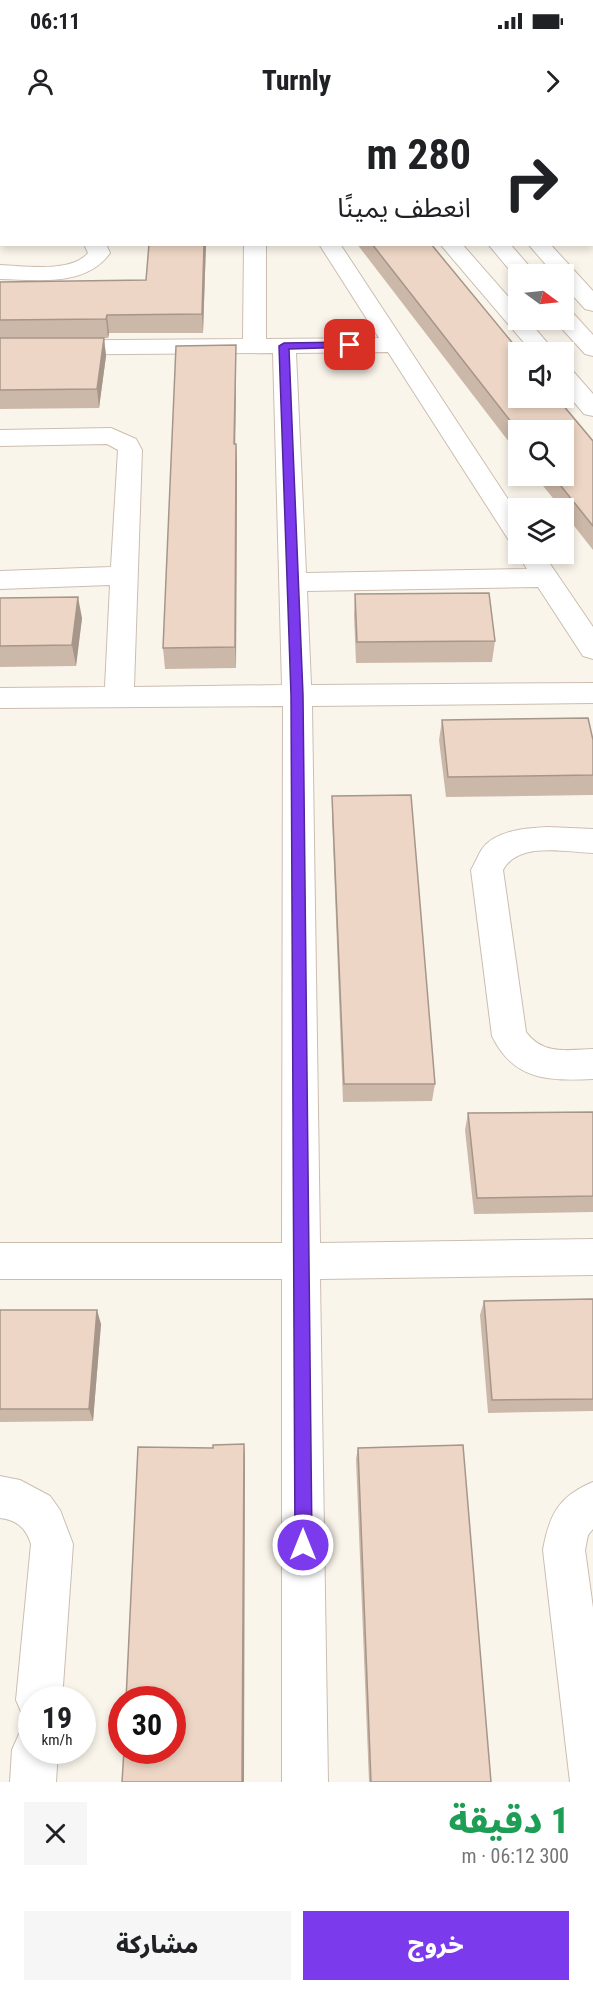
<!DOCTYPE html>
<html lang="ar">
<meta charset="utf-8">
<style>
body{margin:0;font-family:"Roboto Condensed","Noto Sans Arabic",sans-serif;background:#f6f6f6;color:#202124;direction:rtl;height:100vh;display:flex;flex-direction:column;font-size:22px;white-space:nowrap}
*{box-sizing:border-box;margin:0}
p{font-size:20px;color:#757577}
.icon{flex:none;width:33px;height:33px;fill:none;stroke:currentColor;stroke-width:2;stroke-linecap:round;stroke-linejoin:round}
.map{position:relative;height:1662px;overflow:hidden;direction:ltr}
.drawer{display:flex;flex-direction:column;background:#fff;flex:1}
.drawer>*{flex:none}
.hud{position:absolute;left:0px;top:0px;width:594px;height:126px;box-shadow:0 3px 9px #0003;direction:rtl;background:#fff;color:#202124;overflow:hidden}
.needle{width:39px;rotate:105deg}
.fabs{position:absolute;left:508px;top:144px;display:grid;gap:12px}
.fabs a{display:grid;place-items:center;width:66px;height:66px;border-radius:0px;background:#fff;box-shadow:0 3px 9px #0003;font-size:30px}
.speed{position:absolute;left:18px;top:1566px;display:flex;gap:12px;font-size:30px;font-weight:700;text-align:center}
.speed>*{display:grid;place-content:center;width:78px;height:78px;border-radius:50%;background:#fff;box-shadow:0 3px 9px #0003;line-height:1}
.speed small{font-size:15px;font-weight:400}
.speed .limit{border:9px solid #d22;background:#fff;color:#111}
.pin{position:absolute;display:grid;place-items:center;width:51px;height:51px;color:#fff;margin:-26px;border-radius:12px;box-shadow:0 3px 9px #0006}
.me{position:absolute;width:66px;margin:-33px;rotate:0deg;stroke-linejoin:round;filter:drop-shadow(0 0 4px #0008)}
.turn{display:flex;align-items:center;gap:21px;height:126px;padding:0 24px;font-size:27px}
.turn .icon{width:78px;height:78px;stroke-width:2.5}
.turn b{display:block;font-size:42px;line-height:51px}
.round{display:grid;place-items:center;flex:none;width:63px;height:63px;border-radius:0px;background:#f6f6f6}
.summary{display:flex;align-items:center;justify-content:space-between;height:102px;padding:0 24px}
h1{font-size:36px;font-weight:800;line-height:45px;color:#1e9e55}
.cta{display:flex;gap:12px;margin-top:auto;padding:12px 24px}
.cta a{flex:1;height:69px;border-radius:0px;background:#7c3aed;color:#fff;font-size:24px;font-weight:800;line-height:69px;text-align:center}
.cta a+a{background:#f6f6f6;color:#202124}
.status{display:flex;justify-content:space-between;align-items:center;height:42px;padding:0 30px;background:#fff;direction:ltr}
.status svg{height:16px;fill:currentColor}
header{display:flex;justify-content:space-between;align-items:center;height:78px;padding:0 24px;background:#fff;font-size:27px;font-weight:800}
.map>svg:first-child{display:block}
</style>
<div class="status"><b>06:11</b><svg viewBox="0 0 49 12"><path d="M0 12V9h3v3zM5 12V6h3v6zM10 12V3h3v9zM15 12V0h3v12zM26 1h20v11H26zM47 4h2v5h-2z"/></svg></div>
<header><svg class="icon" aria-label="forward" viewBox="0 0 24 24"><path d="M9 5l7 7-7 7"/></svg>Turnly<svg class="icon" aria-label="person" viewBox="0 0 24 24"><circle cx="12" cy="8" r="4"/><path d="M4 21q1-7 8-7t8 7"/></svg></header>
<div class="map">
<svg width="593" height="1662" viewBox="0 0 593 1662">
<rect width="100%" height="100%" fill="#faf5eb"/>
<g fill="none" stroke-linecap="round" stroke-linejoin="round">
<g stroke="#ccbdb1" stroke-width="2">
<path id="street" d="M0,45H2V57H0Z
M0,112H2V124H0Z
M84,124H106L110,133C86,167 37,160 0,159V145C24,146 72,153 88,133Z
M244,124H266V219L379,218L319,124H340L519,396V425L510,422L388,232L296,233L306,453L527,449L522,441L526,435H544L593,507V539L583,536L538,467L307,471L311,565L593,563V583L312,586L320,1123L593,1119V1155L320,1159L328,1662H282V1159H0V1123H282L283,586L0,588V568L105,567L110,465L0,469V451L111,447L118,330L107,324L0,326V310L111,308L136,319L142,330L134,567L282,565L273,233L0,235V221L243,219Z
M440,124H462L519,189V200H528L555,232H532Z
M564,248L572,250L593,274V296L584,294L564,270Z
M548,707L593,709V733C566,732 518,721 503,750L526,912C543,935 567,930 593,929V959C549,961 514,961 492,916L471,750C475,743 478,735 482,729C496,710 527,708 548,707Z
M0,1356L20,1360L50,1376L60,1390L73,1424L62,1580H32V1599L23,1596L16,1580L31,1424C26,1408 17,1400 0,1398Z
M593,1362V1409L588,1415L585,1430L593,1488V1662H570L543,1430C549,1395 559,1376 593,1362Z
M32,1608V1630H58L56,1662H10L12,1630L19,1614Z"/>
</g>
<g stroke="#cebeaf" stroke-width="2">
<path id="secondary" d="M374,0H394L395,2H375Z
M414,0H434L435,2H415Z
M488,124H510L536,154H519V159H517Z
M528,124H550L593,171V191L585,189L564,166V154H554Z
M564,190L572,192L593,215V236L585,234L554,200H564Z"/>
</g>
<use href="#street" fill="#fff" fill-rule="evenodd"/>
<use href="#secondary" fill="#fff" fill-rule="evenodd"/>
</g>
<path fill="#ccb8a9" d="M206,124L203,213H109L108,218H104L106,236L99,288L0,289V162L146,160Z
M357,124H431L593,321V430L564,393V388H561L535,356H564L519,310V335Z
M236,225V247L235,324H236L237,345L236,548L165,549L163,528Z
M355,474L495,521L492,542L356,543L354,495Z
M0,478L82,498L76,546L0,547Z
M442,600L593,620V675L446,677L439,620Z
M332,676L435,964L432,981L343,982L332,696Z
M593,992V1092L474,1094L465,1010L468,993Z
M593,1179V1291L488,1293L480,1195L484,1181Z
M0,1190L101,1204L93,1301L0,1302Z
M358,1328L491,1662H369L356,1339Z"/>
<path fill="#a6968a" d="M204,124H206L203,213L202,194Z
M107,195L109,213L108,218L106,199Z
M104,218L106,236L99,288L97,269Z
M236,225V247L235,345L234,324Z
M236,324L237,345L236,548L235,527Z
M78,477L82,498L76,546L72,525Z
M97,1190L101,1204L93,1301L89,1289Z
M244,1324L245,1336L244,1662H242Z"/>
<path fill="#edd6c5" stroke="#a6968a" stroke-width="1.5" d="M149,124H204L202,194L107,195L106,199L0,200V162L146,160Z
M372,124H431L520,232H519V278H557L593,321V406L553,356H564V310H519V312Z
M0,218H104L97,269L0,270Z
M236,225L234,324H236L235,527L163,528L176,226Z
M489,473L495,521L357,522L355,474Z
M78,477L72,525L0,526V478Z
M588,598L593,620V655L448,657L442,600Z
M411,675L435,964H344L332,676Z
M593,992V1076L477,1078L468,993Z
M593,1179V1279L492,1280L484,1181Z
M0,1190H97L89,1289H0Z
M244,1324L242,1662H122L124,1630H172V1580H126L138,1327L213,1328V1325Z
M463,1325L491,1662H371L358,1328Z"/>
<path fill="#7c3aed" stroke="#51269a" stroke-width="1.5" d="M350,222L353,223V227L289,229L303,575L312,1425L310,1432L303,1434L297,1432L295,1425L291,575L279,226L284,223Z"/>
</svg>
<div class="fabs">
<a><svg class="needle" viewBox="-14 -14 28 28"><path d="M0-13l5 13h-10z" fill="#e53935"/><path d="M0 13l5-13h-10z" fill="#757577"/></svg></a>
<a><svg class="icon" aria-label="sound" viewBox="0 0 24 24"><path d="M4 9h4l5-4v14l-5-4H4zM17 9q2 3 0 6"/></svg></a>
<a><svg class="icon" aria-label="search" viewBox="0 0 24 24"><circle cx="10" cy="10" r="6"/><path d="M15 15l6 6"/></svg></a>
<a><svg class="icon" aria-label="layers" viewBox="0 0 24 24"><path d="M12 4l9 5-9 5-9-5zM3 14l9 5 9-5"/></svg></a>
</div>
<div class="speed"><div>19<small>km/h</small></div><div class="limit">30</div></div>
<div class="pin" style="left:350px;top:225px;background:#d93025"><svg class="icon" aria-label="arrive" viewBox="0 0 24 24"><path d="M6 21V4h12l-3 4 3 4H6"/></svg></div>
<svg class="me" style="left:303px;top:1425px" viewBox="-20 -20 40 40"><circle r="17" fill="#7c3aed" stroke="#fff" stroke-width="3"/><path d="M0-11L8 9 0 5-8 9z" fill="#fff"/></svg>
<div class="hud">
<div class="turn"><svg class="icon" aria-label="right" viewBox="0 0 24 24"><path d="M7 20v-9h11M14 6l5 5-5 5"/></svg><div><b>280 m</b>انعطف يمينًا</div></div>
</div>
</div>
<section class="drawer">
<div class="summary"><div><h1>1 دقيقة</h1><p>300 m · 06:12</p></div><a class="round"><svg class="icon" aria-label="close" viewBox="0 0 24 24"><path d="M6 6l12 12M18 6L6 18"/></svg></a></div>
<div class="cta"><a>خروج</a><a>مشاركة</a></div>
</section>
